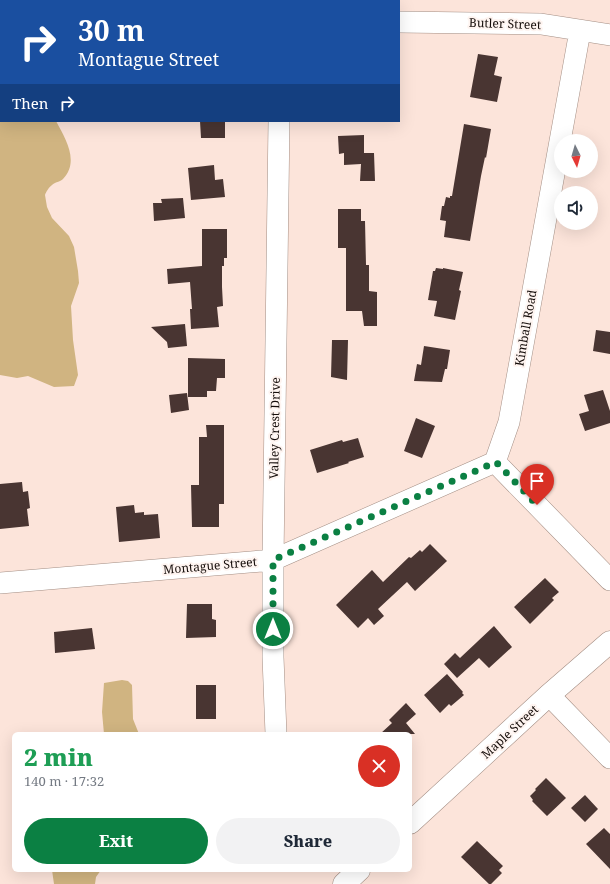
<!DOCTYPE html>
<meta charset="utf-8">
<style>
body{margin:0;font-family:"Noto Serif",serif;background:#f2f2f3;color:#1f2937;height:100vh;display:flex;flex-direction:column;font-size:15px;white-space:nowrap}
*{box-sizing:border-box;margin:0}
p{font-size:13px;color:#747a83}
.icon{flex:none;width:22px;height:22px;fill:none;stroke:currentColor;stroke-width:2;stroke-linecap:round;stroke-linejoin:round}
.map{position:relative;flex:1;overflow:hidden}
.details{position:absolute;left:12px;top:732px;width:400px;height:140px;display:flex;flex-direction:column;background:#fff;border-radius:6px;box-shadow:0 4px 16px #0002}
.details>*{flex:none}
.banner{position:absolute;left:0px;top:0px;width:400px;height:122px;box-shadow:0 4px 16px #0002;background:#1a4fa0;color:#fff;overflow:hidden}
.needle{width:26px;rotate:175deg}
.buttons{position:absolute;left:554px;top:134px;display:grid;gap:8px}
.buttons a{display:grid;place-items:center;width:44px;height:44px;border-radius:50%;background:#fff;box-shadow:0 4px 16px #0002;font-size:20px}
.pin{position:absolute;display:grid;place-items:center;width:34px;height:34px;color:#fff;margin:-41px -17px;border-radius:50% 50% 50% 0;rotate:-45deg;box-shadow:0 0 4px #0007}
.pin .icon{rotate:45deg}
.me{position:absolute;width:44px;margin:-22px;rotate:0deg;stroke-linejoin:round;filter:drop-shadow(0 0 3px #0008)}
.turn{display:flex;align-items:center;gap:14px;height:84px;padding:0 12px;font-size:18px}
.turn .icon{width:52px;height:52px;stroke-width:2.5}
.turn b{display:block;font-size:28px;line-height:34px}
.then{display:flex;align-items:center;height:38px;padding:0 12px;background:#0003;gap:8px;font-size:15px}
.round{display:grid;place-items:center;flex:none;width:42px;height:42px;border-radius:21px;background:#f2f2f3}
.head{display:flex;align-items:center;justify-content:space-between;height:68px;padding:0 12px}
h1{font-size:24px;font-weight:800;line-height:30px;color:#1e9e55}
.button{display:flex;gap:8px;margin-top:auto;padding:8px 12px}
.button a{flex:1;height:46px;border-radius:24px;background:#0b8043;color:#fff;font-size:16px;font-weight:800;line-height:46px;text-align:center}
.button a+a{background:#f2f2f3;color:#1f2937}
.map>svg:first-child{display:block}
</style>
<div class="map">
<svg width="610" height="884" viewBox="0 0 610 884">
<rect width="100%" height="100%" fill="#fce4da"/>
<path fill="#d0b481" d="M0,0L31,1H1V121H56C65,138 80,161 63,179C60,182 55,182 52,185C49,187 46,192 45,195L47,207L52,218L69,236L74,247L78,271L79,283L71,306L73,340L78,375L74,386L54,387L28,376L17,378L0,375Z
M122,680L128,681L132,685L133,719L139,734H104L102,712L104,683Z
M52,870H101L96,877L95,884H54Z"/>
<path fill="#493532" d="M478,54L498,57L494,75L502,77L497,102L470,97Z
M200,121H225V138H201Z
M464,124L491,129L486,158L485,157L481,176L470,241L444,237L446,221L440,220L442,206H444L446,197L450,198V196H452Z
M364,135V153H374L375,181H360L361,164L344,165V153L339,154L338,136Z
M214,165L215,180L223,179L225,197L191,200L188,168Z
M183,198L185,218L154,221L153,203H162L161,199Z
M338,209H361V221H365L366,265H369V291L377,292V326H364L362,311H346V248H338Z
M202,229H227V258H224V266H222V287L223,306L217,307L219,327L191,329L190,309H192L190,282L168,284L167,269L202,266Z
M436,268L443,269V268L463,272L459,290L461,291L455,320L434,316L437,301L428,300L433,271H435Z
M185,324L187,346L168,348L167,342L151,327Z
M596,330L610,332V354L593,351Z
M332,340H348L347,380L331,377Z
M424,346L450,350L447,369H445L442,382L414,381L417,364L421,365Z
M188,358L225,359V378H217L216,391H207V397H188Z
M603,390L610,411V423L585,431L579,414L589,411L584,395Z
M187,393L189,410L171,413L169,395Z
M416,418L435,426L422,458L404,451Z
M206,425H224V504H219V527H192L191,485H199V437H207Z
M358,438L364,457L348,462L349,463L317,473L310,450L342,440L343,442Z
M22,482L23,492L28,491L30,508L27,509L29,526L0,529V484Z
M134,505L135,513L144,512V515L158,514L160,538L119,542L116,507Z
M430,544L447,561L415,591L407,582L378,609L384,616L374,625L368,618L358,628L336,605L372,570L383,582L409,557L411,558L420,550L422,552Z
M545,578L559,592L552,598L554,600L530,624L514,607Z
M187,604H212V619L216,620V637L186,638Z
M494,626L512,647L489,668L479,658L457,678L444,664L455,653L460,658Z
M92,628L95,649L55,653L54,632Z
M447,674L463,692L462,693L464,695L451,706L449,704L440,713L424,695Z
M196,685H216V719H196Z
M406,703L416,714L406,723L415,734H380L392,723L389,720Z
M546,778L566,798L547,816L532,801L533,800L530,796L536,790L535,789Z
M585,795L598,809L585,822L571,808Z
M604,828L610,834V869L586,844Z
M477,841L503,866L499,870L502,873L491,884H489L461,857Z"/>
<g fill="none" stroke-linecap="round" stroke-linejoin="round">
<g stroke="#a38e84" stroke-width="22">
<path id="minor" d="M280,0V1
M399,22L541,24L610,35
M495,462L509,422L580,31
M495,462L610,580
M0,583L273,560L495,462
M549,695L610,758
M276,734L273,657V560L279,121"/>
</g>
<g stroke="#a38e84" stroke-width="23">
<path id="secondary" d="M410,823L549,695L610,642
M344,884L359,870"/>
</g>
<use href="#minor" stroke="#fff" stroke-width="21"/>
<use href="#secondary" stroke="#fff" stroke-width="22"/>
</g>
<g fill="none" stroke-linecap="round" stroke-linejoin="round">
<path stroke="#0b8043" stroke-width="7" stroke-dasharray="0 12.6" d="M273,629V560L496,462L537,505"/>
</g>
<g text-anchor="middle" stroke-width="4" stroke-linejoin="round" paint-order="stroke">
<g font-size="12" fill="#150d0a" stroke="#fef4f0">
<text transform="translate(505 24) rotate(2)" y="4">Butler Street</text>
<text transform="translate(526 328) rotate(-80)" y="4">Kimball Road</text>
<text transform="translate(275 428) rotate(-89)" y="4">Valley Crest Drive</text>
<text transform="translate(210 566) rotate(-5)" y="4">Montague Street</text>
<text transform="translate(510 732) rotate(-43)" y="4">Maple Street</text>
</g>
</g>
</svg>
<div class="buttons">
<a><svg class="needle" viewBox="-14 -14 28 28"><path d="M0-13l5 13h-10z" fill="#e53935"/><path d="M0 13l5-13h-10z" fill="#747a83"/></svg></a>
<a><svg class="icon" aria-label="sound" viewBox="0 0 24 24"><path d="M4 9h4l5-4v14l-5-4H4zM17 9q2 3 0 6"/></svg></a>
</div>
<div class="pin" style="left:537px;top:505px;background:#d93025"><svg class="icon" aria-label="arrive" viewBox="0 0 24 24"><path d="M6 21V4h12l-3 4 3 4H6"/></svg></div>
<svg class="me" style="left:273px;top:629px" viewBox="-20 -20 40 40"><circle r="17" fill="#0b8043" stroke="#fff" stroke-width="3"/><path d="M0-11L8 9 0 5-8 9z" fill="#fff"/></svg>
<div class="banner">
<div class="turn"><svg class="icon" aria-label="right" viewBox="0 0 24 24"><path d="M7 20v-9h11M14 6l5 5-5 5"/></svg><div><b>30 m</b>Montague Street</div></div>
<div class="then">Then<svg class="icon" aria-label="right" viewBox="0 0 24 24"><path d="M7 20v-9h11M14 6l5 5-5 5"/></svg></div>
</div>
<section class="details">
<div class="head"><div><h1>2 min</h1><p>140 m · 17:32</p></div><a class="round" style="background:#d93025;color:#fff"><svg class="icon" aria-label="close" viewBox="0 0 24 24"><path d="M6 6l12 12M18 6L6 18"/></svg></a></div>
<div class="button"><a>Exit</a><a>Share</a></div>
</section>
</div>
